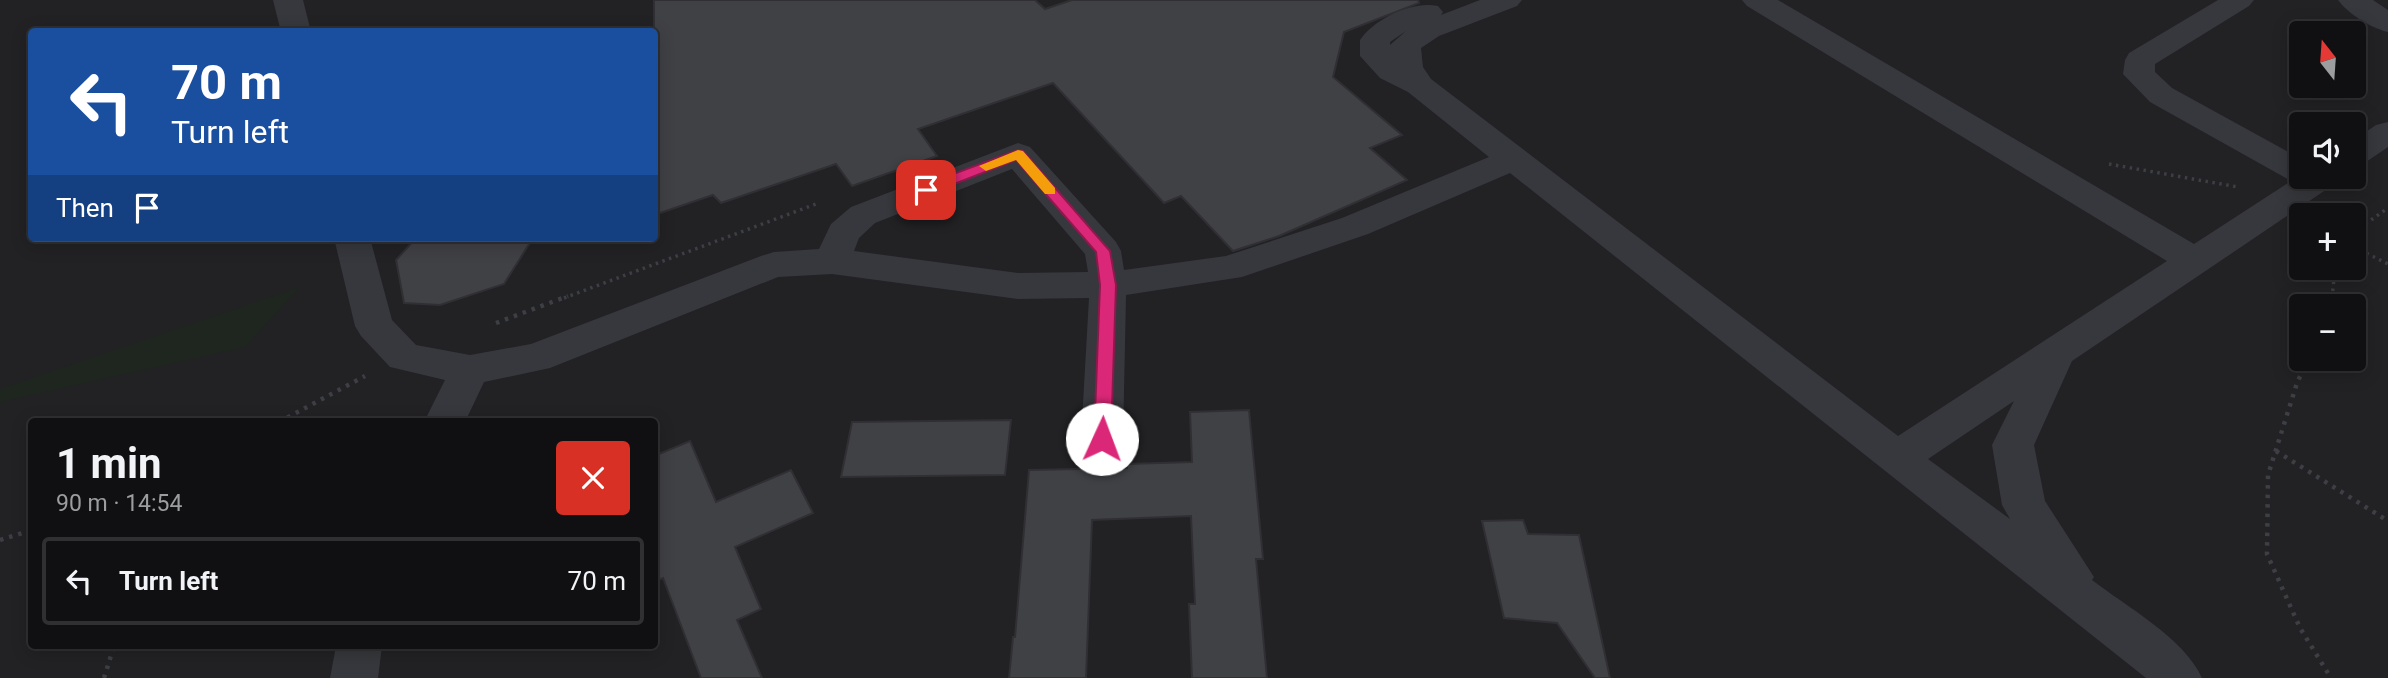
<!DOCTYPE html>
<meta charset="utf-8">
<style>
body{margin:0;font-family:Roboto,sans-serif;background:#1e1e20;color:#f1f3f6;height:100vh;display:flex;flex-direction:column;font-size:26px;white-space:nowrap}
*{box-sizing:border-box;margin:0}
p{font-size:23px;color:#9c9d9f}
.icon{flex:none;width:38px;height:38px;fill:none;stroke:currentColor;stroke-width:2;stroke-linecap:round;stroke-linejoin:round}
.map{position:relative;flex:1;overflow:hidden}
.details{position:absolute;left:28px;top:418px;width:630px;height:231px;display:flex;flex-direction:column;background:#101012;border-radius:7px;box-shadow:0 4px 18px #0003,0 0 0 2px #303032}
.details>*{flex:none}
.top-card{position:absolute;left:28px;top:28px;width:630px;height:214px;border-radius:7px;box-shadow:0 4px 18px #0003,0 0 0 2px #303032;background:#1a4fa0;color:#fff;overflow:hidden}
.needle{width:46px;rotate:343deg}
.controls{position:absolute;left:2289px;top:21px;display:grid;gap:14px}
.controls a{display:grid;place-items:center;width:77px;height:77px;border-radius:7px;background:#101012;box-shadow:0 4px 18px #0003,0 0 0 2px #303032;font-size:35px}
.pin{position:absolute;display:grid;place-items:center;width:60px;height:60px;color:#fff;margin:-30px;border-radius:14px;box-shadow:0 4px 10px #0006}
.me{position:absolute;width:77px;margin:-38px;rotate:2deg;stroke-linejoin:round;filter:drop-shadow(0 0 5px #0008)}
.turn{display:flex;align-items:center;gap:24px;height:147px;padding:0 28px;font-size:32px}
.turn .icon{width:91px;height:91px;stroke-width:2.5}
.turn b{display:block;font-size:49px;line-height:60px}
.then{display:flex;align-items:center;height:66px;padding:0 28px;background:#0003;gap:14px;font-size:26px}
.round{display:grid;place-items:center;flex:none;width:74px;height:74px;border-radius:7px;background:#1e1e20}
.headline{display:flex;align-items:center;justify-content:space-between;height:119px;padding:0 28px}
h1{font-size:42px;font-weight:700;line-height:52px}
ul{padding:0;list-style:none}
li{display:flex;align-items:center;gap:21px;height:88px;margin:0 14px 10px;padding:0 14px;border:4px solid #303032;border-radius:7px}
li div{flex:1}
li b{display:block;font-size:26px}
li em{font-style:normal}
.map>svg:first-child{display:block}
</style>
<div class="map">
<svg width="2388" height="678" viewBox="0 0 2388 678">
<rect width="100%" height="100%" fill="#161618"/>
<path fill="#222225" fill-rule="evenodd" d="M0,0H2388V678H0ZM32,32H654V238H32ZM2301,33H2354V86H2301ZM2301,124H2354V177H2301ZM2301,215H2354V268H2301ZM2301,306H2354V359H2301ZM32,422H654V646H32Z"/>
<path fill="#1e261f" d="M300,287L245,347L0,402V389Z"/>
<path fill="#404145" stroke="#303034" stroke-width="2" d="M654,0H1035L1045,9L1072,0H1418L1419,3L1344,32L1333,77L1402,135L1370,148L1407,180L1279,236L1233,251L1181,196L1164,203L1053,83L918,129L937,156L852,186L836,164L721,203L713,195L654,215Z
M416,238H533L504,284L440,305L404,303L396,260Z
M1249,410L1263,559H1256L1267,678H1192L1189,604H1195L1191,516L1092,520L1086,678H1009L1013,637H1015L1029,470L1127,468V464L1192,462L1190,412Z
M1011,420L1005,475L841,477L852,422Z
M690,441L716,502L791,470L813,513L735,547L761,609L737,620L762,678H701L663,578L654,582V456Z
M1523,520L1528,534L1579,535L1610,678H1595L1557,623L1504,618L1482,521Z"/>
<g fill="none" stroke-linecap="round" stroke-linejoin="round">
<path stroke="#3d3f44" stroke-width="3.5" stroke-dasharray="2.5 4.5" stroke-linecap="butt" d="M2109,164L2238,187
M2354,232L2388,208
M2354,247L2388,264
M564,298L816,204
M2332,298L2335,268"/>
<path stroke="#3d3f44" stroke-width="4.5" stroke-dasharray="3.5 6" stroke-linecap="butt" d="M2331,306L2332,296
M496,323L568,296
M2308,359L2297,383L2268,475L2267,554L2300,628L2331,678
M279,422L365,376
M2276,451L2388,521
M0,540L32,530
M104,678L114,646"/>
<path fill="#37383d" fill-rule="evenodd" d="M273,0H303L311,32H281Z
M1480,0H1522L1517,6L1439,36L1421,48L1423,67L1431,79L1898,436L2167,261L1747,6L1742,0H1778L2194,244L2291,181L2150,102L2123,74L2125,60L2129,53L2218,0H2254L2249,6L2155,64V72L2172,88L2301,159V177H2338L2333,185L2072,361L2034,445L2045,501L2094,577L2092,580C2127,607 2184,638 2202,678H2146L1510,173L1368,234L1242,277L1126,295L1123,439L1117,450L1102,455L1087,450L1081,439L1089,298L1018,299L832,274L778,277L550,368L484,382L465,422H424L445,380L390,367L361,336L355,326L334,238H370L392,320L416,345L470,355L531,344L761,256L774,252L819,249L831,224L851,207L1018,143L1030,147L1116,242L1121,251L1124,270L1226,256L1342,218L1489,157L1408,92L1380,78L1360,56V40C1374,19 1413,0 1438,6L1443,12L1441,15ZM1406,31L1390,45V42ZM1012,169L1085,254L1088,272L1018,273L854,251L859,238L875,223ZM2014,401L1992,445L2002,505L2010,519L1928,459Z
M2338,0H2373L2388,10V32C2371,28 2348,14 2338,0Z
M2388,122V147L2366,162L2354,166V140L2376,125Z
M336,646H382L378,678H330Z"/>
</g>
<path fill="#db2777" stroke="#8e194d" stroke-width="2" d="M1018,150L1023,151L1110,251L1116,285L1111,439L1108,444H1096L1094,439L1100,285L1096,252L1016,160L931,193H921L919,190L921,186Z"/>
<path fill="#f59e0b" d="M1018,150L1023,151L1055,188V194H1045L1016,160L986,171L979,166Z"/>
</svg>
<div class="controls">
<a><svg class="needle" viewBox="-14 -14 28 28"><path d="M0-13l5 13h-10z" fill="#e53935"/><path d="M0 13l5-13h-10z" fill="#9c9d9f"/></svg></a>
<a><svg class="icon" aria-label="sound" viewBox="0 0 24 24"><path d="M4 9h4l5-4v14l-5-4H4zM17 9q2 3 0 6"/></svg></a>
<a>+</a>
<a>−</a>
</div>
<div class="pin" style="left:926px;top:190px;background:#d93025"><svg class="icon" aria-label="arrive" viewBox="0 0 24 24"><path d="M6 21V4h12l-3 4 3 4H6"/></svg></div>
<svg class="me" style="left:1102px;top:439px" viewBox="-20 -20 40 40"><circle r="19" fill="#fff"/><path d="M0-13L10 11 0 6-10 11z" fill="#db2777"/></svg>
<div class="top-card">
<div class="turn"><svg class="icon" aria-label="left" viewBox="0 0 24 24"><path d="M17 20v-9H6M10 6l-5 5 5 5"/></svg><div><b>70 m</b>Turn left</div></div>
<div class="then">Then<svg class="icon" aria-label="arrive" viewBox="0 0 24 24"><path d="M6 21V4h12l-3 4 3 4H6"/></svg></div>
</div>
<section class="details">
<div class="headline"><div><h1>1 min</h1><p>90 m · 14:54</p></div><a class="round" style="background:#d93025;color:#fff"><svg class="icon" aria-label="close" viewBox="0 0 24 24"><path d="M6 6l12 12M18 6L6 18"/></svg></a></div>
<ul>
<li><svg class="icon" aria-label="left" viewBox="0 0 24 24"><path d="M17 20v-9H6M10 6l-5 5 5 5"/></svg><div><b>Turn left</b></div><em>70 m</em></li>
</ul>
</section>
</div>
